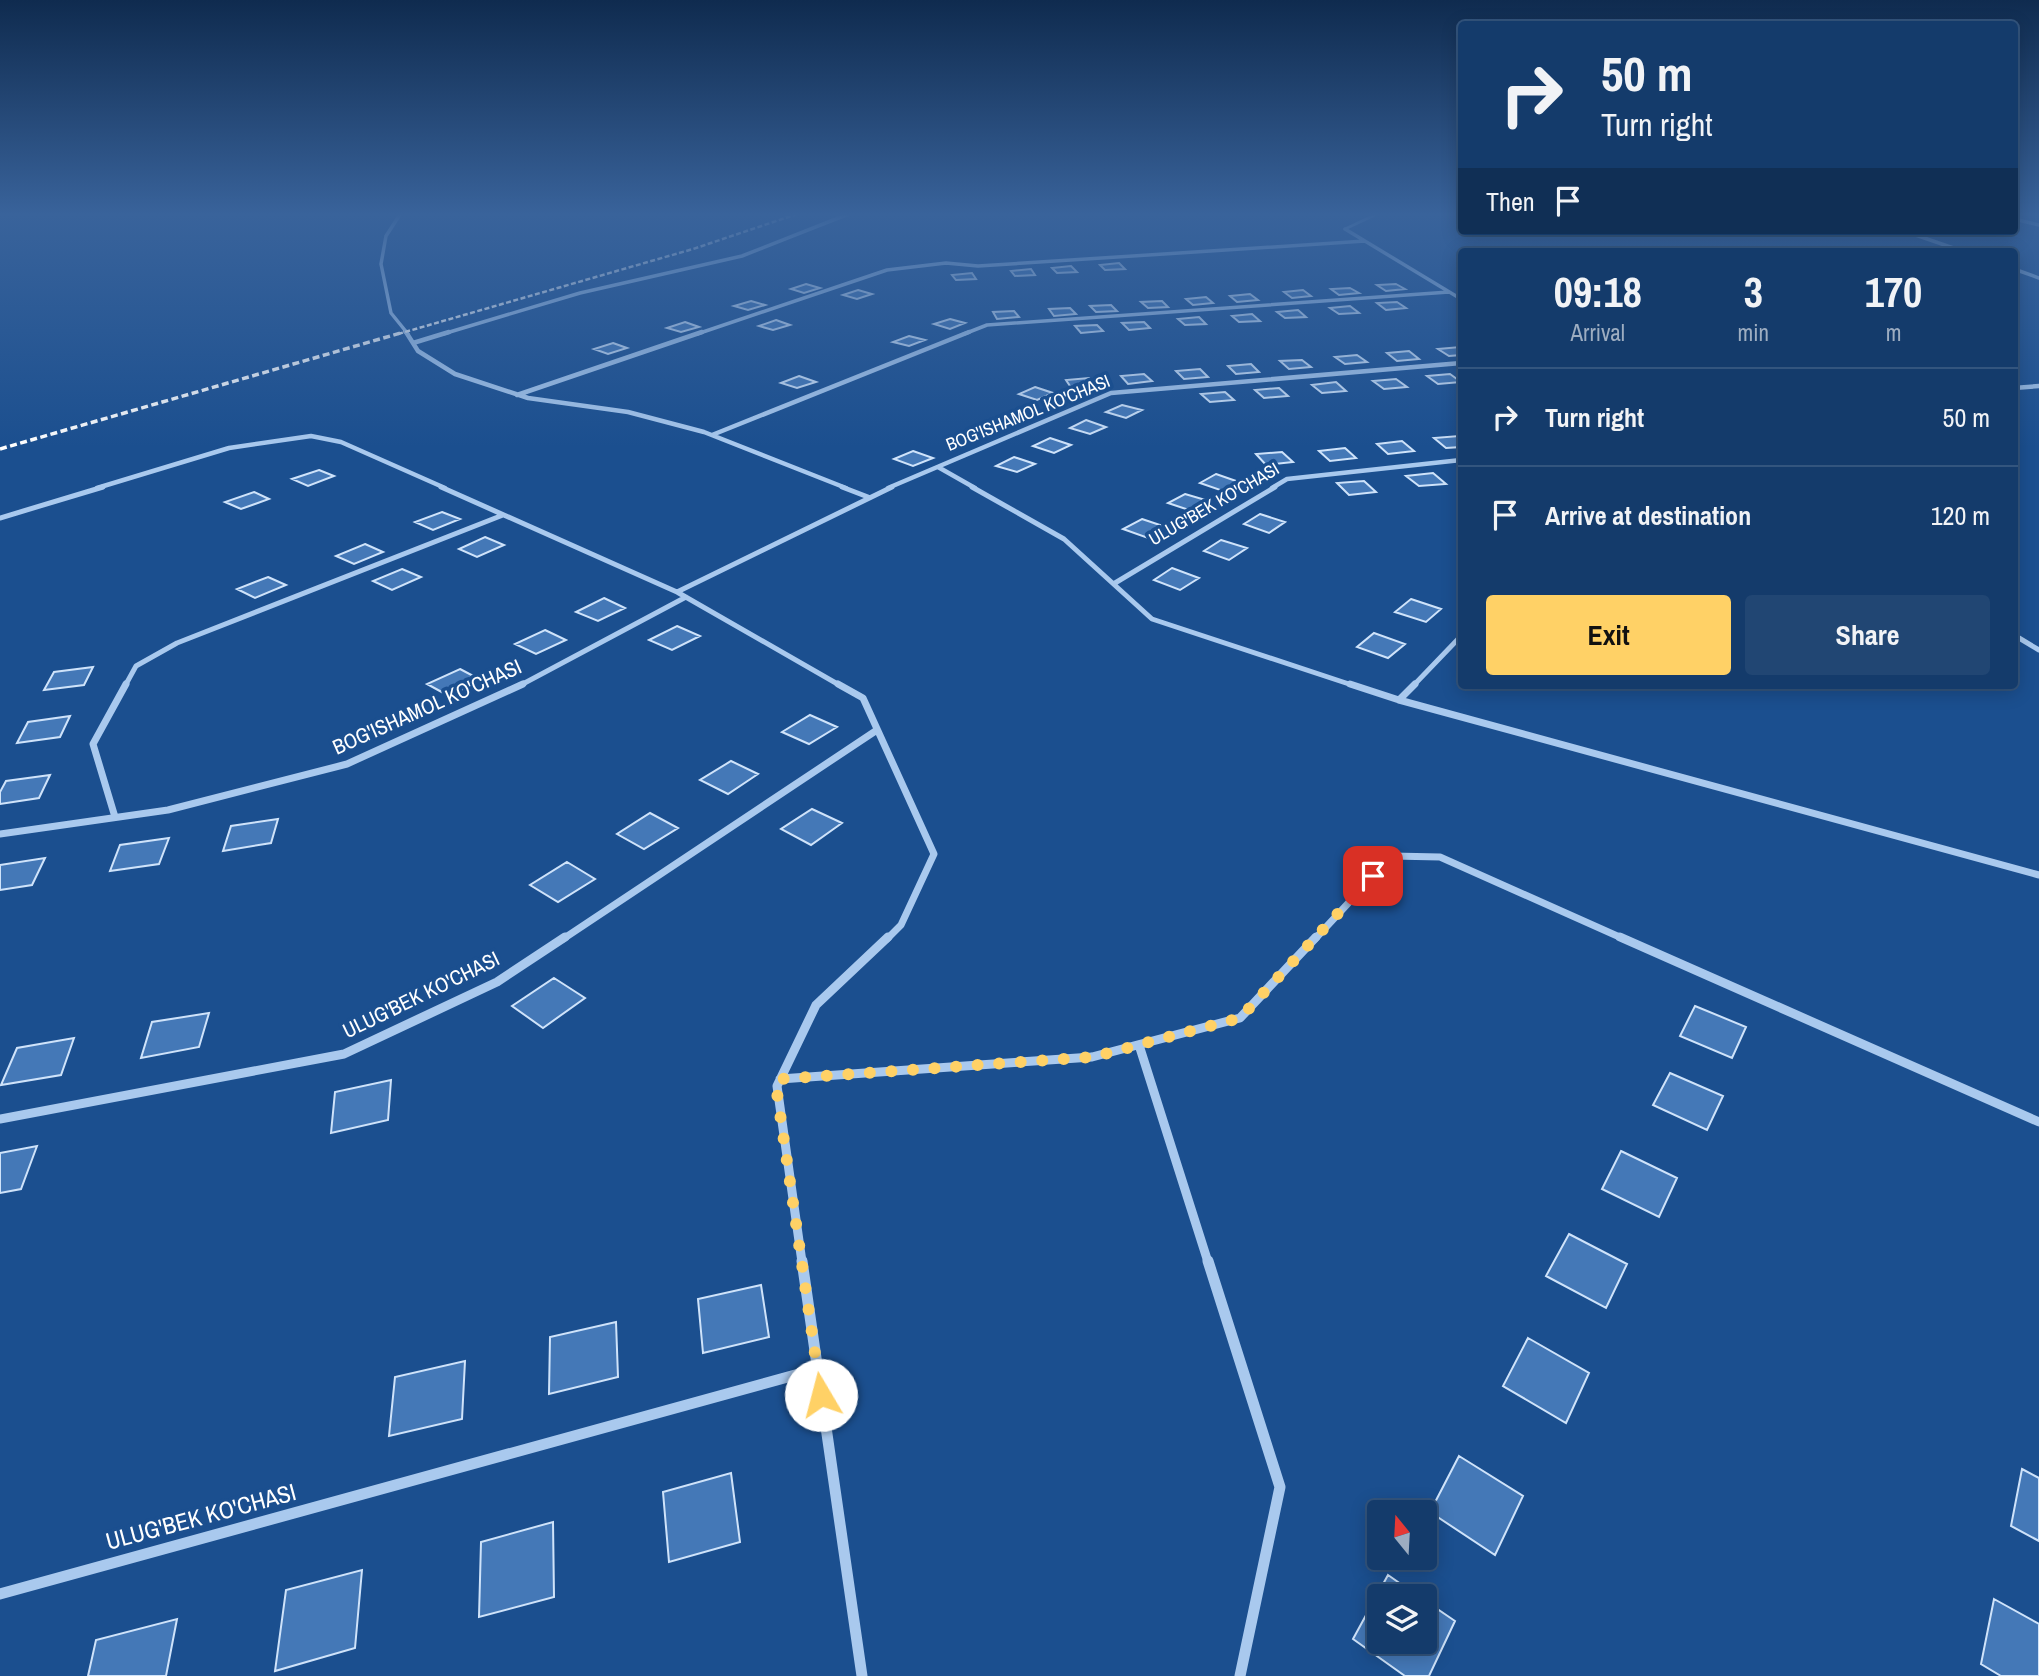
<!DOCTYPE html>
<style>
body{margin:0;font-family:"Archivo Narrow",sans-serif;background:#214673;color:#f1f3f6;height:100vh;display:flex;flex-direction:column;font-size:26px;white-space:nowrap}
*{box-sizing:border-box;margin:0}
p{font-size:23px;color:#9dadc1}
.icon{flex:none;width:38px;height:38px;fill:none;stroke:currentColor;stroke-width:2;stroke-linecap:round;stroke-linejoin:round}
.map{position:relative;flex:1;overflow:hidden}
.details{position:absolute;left:1458px;top:248px;width:560px;height:441px;display:flex;flex-direction:column;background:#143b6b;border-radius:7px;box-shadow:0 4px 18px #0003,0 0 0 2px #33557e}
.details>*{flex:none}
.top-card{position:absolute;left:1458px;top:21px;width:560px;height:214px;border-radius:7px;box-shadow:0 4px 18px #0003,0 0 0 2px #33557e;background:#143b6b;color:#f1f3f6;overflow:hidden}
.needle{width:46px;rotate:342deg}
.buttons{position:absolute;left:1367px;top:1500px;display:grid;gap:14px}
.buttons a{display:grid;place-items:center;width:70px;height:70px;border-radius:7px;background:#143b6b;box-shadow:0 4px 18px #0003,0 0 0 2px #33557e;font-size:35px}
.pin{position:absolute;display:grid;place-items:center;width:60px;height:60px;color:#fff;margin:-30px;border-radius:14px;box-shadow:0 4px 10px #0006}
.me{position:absolute;width:77px;margin:-38px;rotate:352deg;stroke-linejoin:round;filter:drop-shadow(0 0 5px #0008)}
.turn{display:flex;align-items:center;gap:24px;height:147px;padding:0 28px;font-size:32px}
.turn .icon{width:91px;height:91px;stroke-width:2.5}
.turn b{display:block;font-size:49px;line-height:60px}
.then{display:flex;align-items:center;height:66px;padding:0 28px;background:#0003;gap:14px;font-size:26px}
.eta{display:flex;justify-content:space-evenly;align-items:center;height:119px;text-align:center}
.eta b{font-size:42px;font-weight:700;line-height:49px}
.action{display:flex;gap:14px;margin-top:auto;padding:14px 28px}
.action a{flex:1;height:80px;border-radius:7px;background:#ffd166;color:#111;font-size:28px;font-weight:700;line-height:80px;text-align:center}
.action a+a{background:#214673;color:#f1f3f6}
ul{padding:0;list-style:none}
li{display:flex;align-items:center;gap:21px;height:98px;padding:0 28px;border-top:2px solid #33557e}
li div{flex:1}
li b{display:block;font-size:26px}
li em{font-style:normal}
.map>svg:first-child{display:block}
</style>
<div class="map">
<svg width="2039" height="1676" viewBox="0 0 2039 1676">
<rect width="100%" height="100%" fill="#1b4f8f"/>
<path fill="#4478b7" stroke="#cfe3fa" stroke-width="2" d="M1119,263L1125,269L1105,270L1100,265Z
M1071,266L1077,272L1057,273L1052,268Z
M1031,269L1035,275L1015,276L1011,271Z
M972,273L976,279L956,280L952,275Z
M806,284L820,288L804,293L791,289Z
M1396,284L1405,289L1386,291L1377,285Z
M1350,288L1359,293L1339,295L1331,289Z
M858,290L872,294L857,299L843,295Z
M1303,290L1311,296L1292,298L1284,292Z
M1250,294L1258,300L1237,302L1230,296Z
M1206,297L1213,303L1193,305L1186,299Z
M751,301L765,305L748,310L734,306Z
M1162,301L1168,307L1148,308L1141,302Z
M1397,302L1406,308L1386,310L1377,303Z
M1111,305L1117,311L1096,312L1090,306Z
M1350,306L1359,313L1339,314L1330,308Z
M1070,308L1076,314L1054,316L1049,309Z
M1298,310L1306,317L1285,318L1277,312Z
M1014,311L1019,317L997,319L993,312Z
M1252,314L1260,321L1239,322L1232,316Z
M1199,317L1206,324L1185,325L1178,319Z
M950,319L965,323L950,329L934,324Z
M776,320L790,325L773,330L759,326Z
M685,322L699,327L681,332L667,328Z
M1144,322L1150,328L1129,330L1122,323Z
M1097,325L1103,331L1081,333L1075,326Z
M909,336L925,340L909,346L893,342Z
M613,343L627,348L608,354L594,349Z
M1460,347L1461,355L1449,356L1438,349Z
M1409,351L1419,359L1397,361L1387,353Z
M1357,355L1367,362L1345,364L1335,357Z
M1302,360L1311,367L1289,369L1280,361Z
M1251,364L1259,372L1236,374L1228,366Z
M1200,369L1208,377L1184,379L1176,371Z
M1144,374L1152,381L1128,384L1121,376Z
M1450,374L1461,382L1438,384L1427,376Z
M799,376L816,382L797,388L781,383Z
M1089,378L1096,386L1072,389L1066,380Z
M1396,379L1407,387L1384,389L1373,381Z
M1336,382L1346,391L1322,393L1312,385Z
M1035,387L1053,393L1037,400L1019,394Z
M1279,388L1288,396L1264,398L1255,390Z
M1225,392L1234,400L1210,402L1201,394Z
M1122,405L1142,410L1126,418L1106,412Z
M1086,420L1106,427L1090,434L1070,428Z
M1459,436L1461,447L1446,448L1434,438Z
M1050,438L1071,445L1054,453L1033,446Z
M1402,441L1414,451L1388,454L1377,444Z
M1345,448L1356,458L1330,461L1319,451Z
M913,451L933,458L913,466L894,459Z
M1282,452L1293,462L1266,465L1256,454Z
M1014,457L1035,464L1017,472L996,466Z
M319,470L334,476L308,486L292,479Z
M1433,473L1446,484L1419,486L1406,476Z
M1216,474L1239,482L1223,491L1200,483Z
M1364,481L1376,492L1349,495L1337,483Z
M254,492L269,499L241,509L225,502Z
M1185,494L1209,501L1192,511L1168,503Z
M442,512L460,519L433,530L415,522Z
M1260,514L1285,522L1269,533L1244,524Z
M1142,519L1166,527L1148,538L1123,529Z
M485,537L504,545L477,557L459,549Z
M1221,540L1247,548L1229,560L1204,551Z
M365,544L383,552L354,564L336,556Z
M1172,568L1199,578L1180,590L1154,580Z
M402,569L421,577L392,590L373,581Z
M268,577L286,585L255,598L237,589Z
M604,598L625,608L598,621L576,612Z
M1411,599L1441,609L1426,622L1395,612Z
M677,626L700,636L672,650L649,640Z
M545,630L566,640L536,654L515,644Z
M1374,633L1405,644L1388,658L1357,647Z
M93,667L84,685L44,690L54,672Z
M460,669L481,680L449,696L427,684Z
M810,715L837,727L809,744L782,732Z
M70,716L60,737L17,743L28,722Z
M731,761L758,774L728,794L700,780Z
M50,775L39,798L0,804V792L6,781Z
M812,809L842,823L811,845L781,829Z
M650,813L678,828L644,849L617,834Z
M278,819L271,843L223,851L231,826Z
M169,838L159,864L110,871L120,845Z
M45,858L32,885L0,890V865Z
M567,862L595,879L558,902L530,885Z
M554,978L585,998L543,1028L512,1006Z
M1695,1006L1746,1027L1732,1058L1680,1036Z
M209,1013L199,1047L141,1058L152,1022Z
M74,1038L61,1075L1,1085L17,1048Z
M1670,1073L1723,1096L1707,1130L1653,1105Z
M391,1080L388,1120L331,1133L335,1092Z
M37,1146L21,1189L0,1193V1153Z
M1621,1151L1677,1178L1659,1217L1602,1189Z
M1569,1234L1627,1264L1606,1308L1546,1276Z
M761,1285L769,1337L703,1353L698,1299Z
M616,1322L618,1377L549,1394L550,1337Z
M1528,1338L1589,1373L1566,1423L1503,1386Z
M465,1361L462,1419L389,1436L395,1377Z
M1459,1456L1523,1496L1495,1555L1430,1512Z
M2022,1469L2039,1478V1541L2011,1526Z
M731,1473L740,1542L669,1562L663,1492Z
M553,1522L554,1597L479,1617L481,1542Z
M362,1570L355,1648L275,1671L286,1590Z
M1388,1575L1418,1596H1379V1642H1424V1600L1455,1621L1429,1676H1405L1353,1639Z
M1994,1599L2039,1624V1676H2001L1981,1664Z
M177,1619L166,1676H88L96,1640Z"/>
<g fill="none" stroke-linecap="round" stroke-linejoin="round">
<path stroke="#a9c9ee" stroke-width="2.5" d="M1345,229L1379,213"/>
<path stroke="#a9c9ee" stroke-width="3.5" d="M401,213L386,236L381,264L391,313L408,334
M2014,219L2039,225
M1345,229L1461,299
M1904,231L1965,252
M2014,269L2039,278
M443,334L580,293L742,256L851,213
M697,334L887,270L946,263L978,266L1365,241
M964,334L987,325L1449,292"/>
<path stroke="#a9c9ee" stroke-width="4.5" d="M406,332L418,351L455,374L528,398L628,412L704,432L846,488
M413,343L449,332
M2014,388L2039,386
M517,395L702,332
M712,435L969,332
M938,467L975,488
M97,488L229,448L311,436L341,442L445,488
M888,488L1111,393L1461,363
M1272,488L1287,479L1461,460"/>
<path stroke="#a9c9ee" stroke-width="5" d="M441,487L677,592L841,686
M842,487L868,497
M972,487L1064,539L1152,619L1355,686
M0,518L103,487
M1115,583L1275,487
M677,592L892,487
M2014,635L2039,650
M125,686L136,666L177,643L503,515
M519,686L686,597
M1413,686L1461,636"/>
<path stroke="#a9c9ee" stroke-width="7" d="M838,684L863,698L934,854L901,925L887,939
M1350,684L1399,700L2039,875
M1399,700L1415,684
M115,817L93,744L126,684
M0,834L168,810L347,764L523,684
M563,939L877,730
M1315,939L1392,856L1440,857L1624,939"/>
<path stroke="#a9c9ee" stroke-width="9" d="M1620,937L2039,1122
M1139,1045L1208,1262
M780,1079L1092,1057L1240,1018L1316,937
M0,1119L344,1054L497,982L565,937
M802,1262L777,1086L816,1005L888,937"/>
<path stroke="#a9c9ee" stroke-width="11" d="M802,1261L862,1676
M1208,1261L1280,1487L1240,1676
M0,1594L817,1369"/>
<path stroke="#fff" stroke-width="2.5" stroke-dasharray="5 2.5" stroke-linecap="butt" d="M398,334L693,249L800,213"/>
<path stroke="#fff" stroke-width="3.5" stroke-dasharray="7 3.5" stroke-linecap="butt" d="M0,449L404,332"/>
</g>
<linearGradient id="sky" x2="0" y2="1"><stop stop-color="#0f2b4f"/><stop offset="0.48" stop-color="#39639b"/><stop offset="1" stop-color="#39639b" stop-opacity="0"/></linearGradient>
<rect width="2039" height="447" fill="url(#sky)"/>
<g fill="none" stroke-linecap="round" stroke-linejoin="round">
<path stroke="#ffd166" stroke-width="12" stroke-dasharray="0 21.6" d="M821,1395L776,1086L780,1079L1093,1057L1240,1018L1373,876"/>
</g>
<g text-anchor="middle" stroke-width="7" stroke-linejoin="round" paint-order="stroke">
<g font-size="18" fill="#fff" stroke="#1b4f8f">
<text transform="translate(1028 413) rotate(-22)" y="6">BOG'ISHAMOL KO'CHASI</text>
<text transform="translate(1214 504) rotate(-30)" y="6">ULUG'BEK KO'CHASI</text>
</g>
<g font-size="21" fill="#fff" stroke="#1b4f8f">
<text transform="translate(427 707) rotate(-24)" y="7">BOG'ISHAMOL KO'CHASI</text>
<text transform="translate(421 995) rotate(-26)" y="7">ULUG'BEK KO'CHASI</text>
</g>
<g font-size="24" fill="#fff" stroke="#1b4f8f">
<text transform="translate(201 1517) rotate(-15)" y="8">ULUG'BEK KO'CHASI</text>
</g>
</g>
</svg>
<div class="buttons">
<a><svg class="needle" viewBox="-14 -14 28 28"><path d="M0-13l5 13h-10z" fill="#e53935"/><path d="M0 13l5-13h-10z" fill="#9dadc1"/></svg></a>
<a><svg class="icon" aria-label="layers" viewBox="0 0 24 24"><path d="M12 4l9 5-9 5-9-5zM3 14l9 5 9-5"/></svg></a>
</div>
<div class="pin" style="left:1373px;top:876px;background:#d93025"><svg class="icon" aria-label="arrive" viewBox="0 0 24 24"><path d="M6 21V4h12l-3 4 3 4H6"/></svg></div>
<svg class="me" style="left:821px;top:1395px" viewBox="-20 -20 40 40"><circle r="19" fill="#fff"/><path d="M0-13L10 11 0 6-10 11z" fill="#ffd166"/></svg>
<div class="top-card">
<div class="turn"><svg class="icon" aria-label="right" viewBox="0 0 24 24"><path d="M7 20v-9h11M14 6l5 5-5 5"/></svg><div><b>50 m</b>Turn right</div></div>
<div class="then">Then<svg class="icon" aria-label="arrive" viewBox="0 0 24 24"><path d="M6 21V4h12l-3 4 3 4H6"/></svg></div>
</div>
<section class="details">
<div class="eta">
<div><b>09:18</b><p>Arrival</p></div>
<div><b>3</b><p>min</p></div>
<div><b>170</b><p>m</p></div>
</div>
<ul>
<li><svg class="icon" aria-label="right" viewBox="0 0 24 24"><path d="M7 20v-9h11M14 6l5 5-5 5"/></svg><div><b>Turn right</b></div><em>50 m</em></li>
<li><svg class="icon" aria-label="arrive" viewBox="0 0 24 24"><path d="M6 21V4h12l-3 4 3 4H6"/></svg><div><b>Arrive at destination</b></div><em>120 m</em></li>
</ul>
<div class="action"><a>Exit</a><a>Share</a></div>
</section>
</div>
